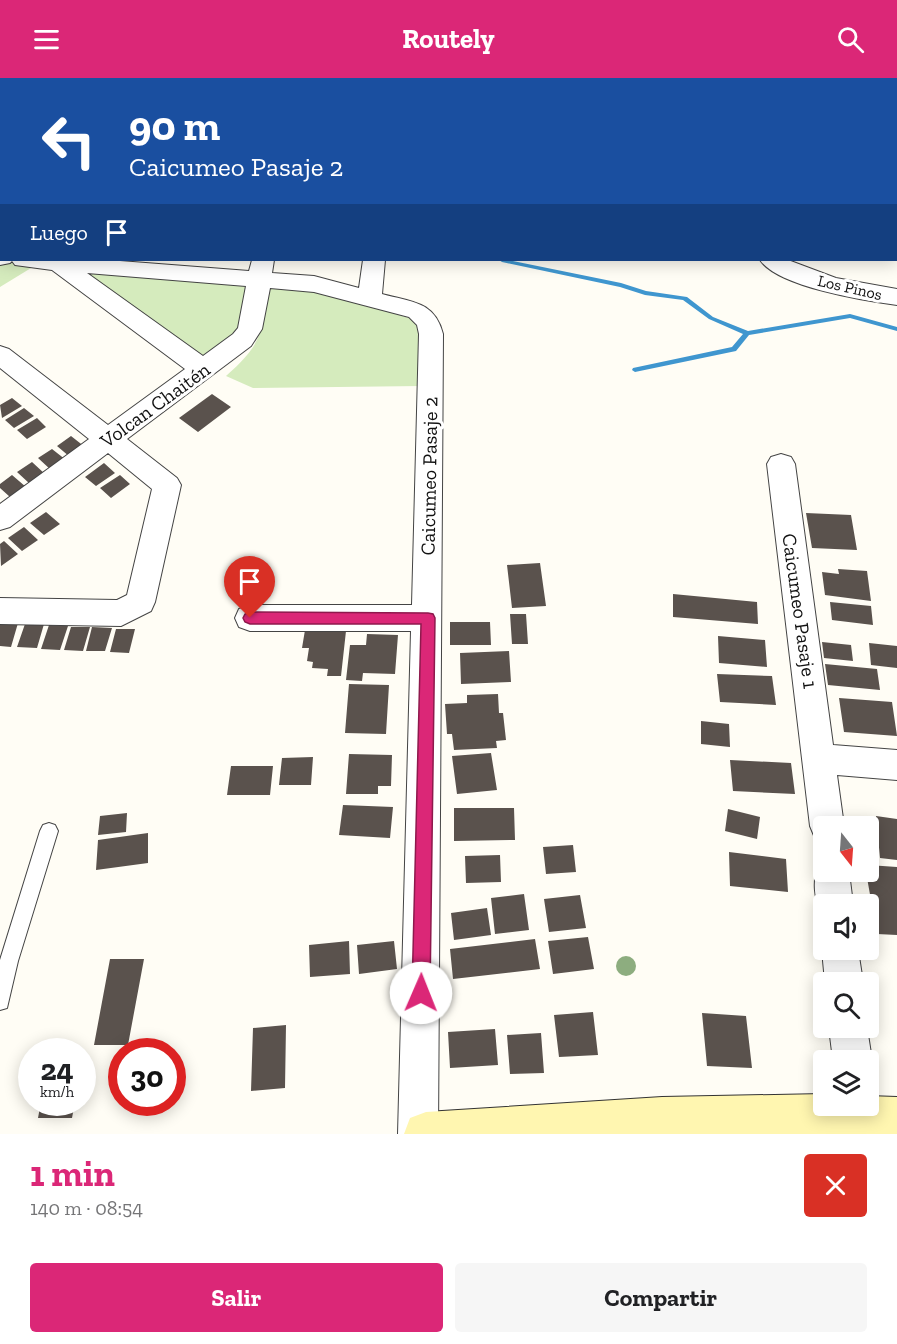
<!DOCTYPE html>
<html lang="es">
<meta charset="utf-8">
<style>
body{margin:0;font-family:"Zilla Slab",serif;background:#f6f6f6;color:#202124;height:100vh;display:flex;flex-direction:column;font-size:22px;white-space:nowrap}
*{box-sizing:border-box;margin:0}
p{font-size:20px;color:#757577}
.icon{flex:none;width:33px;height:33px;fill:none;stroke:currentColor;stroke-width:2;stroke-linecap:round;stroke-linejoin:round}
.map{position:relative;height:1056px;overflow:hidden}
.drawer{display:flex;flex-direction:column;background:#fff;flex:1}
.drawer>*{flex:none}
.banner{position:absolute;left:0px;top:0px;width:897px;height:183px;box-shadow:0 3px 15px #0003;background:#1a4fa0;color:#fff;overflow:hidden}
.needle{width:39px;rotate:163deg}
.fabs{position:absolute;left:813px;top:738px;display:grid;gap:12px}
.fabs a{display:grid;place-items:center;width:66px;height:66px;border-radius:6px;background:#fff;box-shadow:0 3px 15px #0003;font-size:30px}
.speed{position:absolute;left:18px;top:960px;display:flex;gap:12px;font-size:30px;font-weight:700;text-align:center}
.speed>*{display:grid;place-content:center;width:78px;height:78px;border-radius:50%;background:#fff;box-shadow:0 3px 15px #0003;line-height:1}
.speed small{font-size:15px;font-weight:400}
.speed .limit{border:9px solid #d22;background:#fff;color:#111}
.pin{position:absolute;display:grid;place-items:center;width:51px;height:51px;color:#fff;margin:-62px -26px;border-radius:50% 50% 50% 0;rotate:-45deg;box-shadow:0 0 6px #0007}
.pin .icon{rotate:45deg}
.me{position:absolute;width:66px;margin:-33px;rotate:1deg;stroke-linejoin:round;filter:drop-shadow(0 0 4px #0008)}
.turn{display:flex;align-items:center;gap:21px;height:126px;padding:0 30px;font-size:27px}
.turn .icon{width:78px;height:78px;stroke-width:2.5}
.turn b{display:block;font-size:42px;line-height:51px}
.then{display:flex;align-items:center;height:57px;padding:0 30px;background:#0003;gap:12px;font-size:22px}
.round{display:grid;place-items:center;flex:none;width:63px;height:63px;border-radius:6px;background:#f6f6f6}
.head{display:flex;align-items:center;justify-content:space-between;height:102px;padding:0 30px}
h1{font-size:36px;font-weight:700;line-height:45px;color:#db2777}
.button{display:flex;gap:12px;margin-top:auto;padding:12px 30px}
.button a{flex:1;height:69px;border-radius:6px;background:#db2777;color:#fff;font-size:24px;font-weight:700;line-height:69px;text-align:center}
.button a+a{background:#f6f6f6;color:#202124}
header{display:flex;justify-content:space-between;align-items:center;height:78px;padding:0 30px;background:#db2777;color:#fff;font-size:27px;font-weight:700}
.map>svg:first-child{display:block}
</style>
<header><svg class="icon" aria-label="menu" viewBox="0 0 24 24"><path d="M4 6h16M4 12h16M4 18h16"/></svg>Routely<svg class="icon" aria-label="search" viewBox="0 0 24 24"><circle cx="10" cy="10" r="6"/><path d="M15 15l6 6"/></svg></header>
<div class="map">
<svg width="897" height="1056" viewBox="0 0 897 1056">
<rect width="100%" height="100%" fill="#fffdf5"/>
<path fill="#d5ebbd" d="M0,183L36,187L0,209Z
M58,185L259,203L250,251L204,292Z
M267,208L309,210L419,243L421,308L253,310L226,298C262,266 263,255 267,208Z"/>
<g fill="none" stroke-linecap="round" stroke-linejoin="round">
<path fill="#3f96cf" fill-rule="evenodd" d="M499,182H508L621,205L646,213L687,219L713,239L748,253L850,236L897,249V253L850,240L749,257L736,273L635,294L632,292L633,290L732,269L743,256L709,241L683,222L645,217L620,209L502,184Z"/>
</g>
<path fill="#5a524d" d="M212,316L231,329L198,354L179,340Z
M12,320L22,328L2,340L0,327Z
M24,330L34,338L14,350L5,342Z
M37,340L46,349L27,361L17,352Z
M71,358L85,369L70,379L57,368Z
M52,371L66,382L51,392L38,380Z
M32,384L45,396L30,406L17,394Z
M104,385L115,395L96,408L85,399Z
M12,397L26,409L10,419L0,410V406Z
M120,397L130,406L111,420L100,410Z
M46,434L60,446L44,457L30,445Z
M806,435L851,437L857,472L812,470Z
M24,449L38,462L22,473L8,460Z
M4,463L18,476L1,488L0,466Z
M540,485L546,528L512,530L507,487Z
M838,491L867,493L871,523L825,517L822,494L839,496Z
M673,516L757,524L758,546L673,539Z
M830,524L871,528L873,547L832,542Z
M510,536H526L528,566H512Z
M0,544L18,545L11,569L0,568Z
M450,544H490L491,567H450Z
M25,546H44L37,570L17,569Z
M49,547L68,548L60,572L41,571Z
M71,549H90L83,573L64,572Z
M92,549L112,550L105,573H86Z
M116,551H135L129,575L110,574Z
M305,552L346,553L341,598H327L328,591L312,590L313,584L307,583L309,570H302Z
M367,556L398,557L395,596L363,595L362,603L346,602L350,567H366Z
M718,558L765,562L767,589L719,585Z
M822,564L851,567L853,583L824,580Z
M869,565L897,568V590L871,587Z
M509,573L511,604L461,606L460,575Z
M825,586L877,591L880,612L828,607Z
M717,596L772,598L776,627L720,624Z
M349,606L389,607L386,656L345,655Z
M498,616L499,635H503L506,662L496,663L497,670L454,672L452,656H447L445,626L467,625V617Z
M839,620L892,624L897,658L844,654Z
M701,643L729,646L730,669L701,666Z
M491,675L497,712L457,716L452,678Z
M349,676L392,677L391,708H378V716H346Z
M313,679L311,707H279L282,680Z
M730,682L791,685L795,716L733,713Z
M231,688H273L270,717H227Z
M343,727L393,729L390,760L339,757Z
M454,730H514L515,762L454,763Z
M728,731L760,739L757,761L725,753Z
M127,735L126,754L98,757L100,738Z
M876,738L897,741V782L880,780Z
M148,755V785L96,792L98,762Z
M573,767L576,794L546,796L543,769Z
M729,774L786,781L788,814L730,808Z
M500,777L501,804L466,805L465,778Z
M868,787L897,789V857L877,856L866,794H868Z
M524,816L529,852L495,856L491,820Z
M580,817L586,850L549,854L544,821Z
M487,830L491,857L454,862L451,835Z
M588,859L594,891L553,896L548,863Z
M535,861L540,891L453,901L450,871Z
M349,863L350,896L310,899L309,867Z
M394,863L397,891L359,896L357,867Z
M110,881H144L128,967H94Z
M593,934L598,977L559,979L554,937Z
M702,935L746,938L752,990L707,988Z
M286,947L285,1010L251,1013L253,950Z
M495,951L498,987L450,990L448,954Z
M541,955L544,995L510,996L507,957Z
M41,1024H75L72,1040H38Z"/>
<g fill="none" stroke-linecap="round" stroke-linejoin="round">
<g stroke="#444" stroke-width="2">
<path id="lane" d="M49,745L55,747L58,753L18,883L7,930L0,932V882L40,753L43,747Z"/>
</g>
<g stroke="#444" stroke-width="2">
<path id="street" d="M84,0H104V2H84Z
M182,0H202L182,2Z
M283,0H303V2H283Z
M377,0H397V2H377Z
M473,0H493V2H473Z
M606,0H626V2H607Z
M644,0H664V2H645Z
M0,18H2V30H0Z
M0,172L2,182H107L249,193L252,182H274L272,195L314,198L359,210L363,182H385L382,216C411,224 435,223 443,256L438,1056H398L411,553H250L239,549L235,540L239,531L250,527H412L419,256L417,247L409,239L314,214L270,210L262,251L251,268L127,361L177,400L181,407L155,524L151,533L121,548L0,546V520L117,522L127,517L152,411L108,375L10,449L0,452V426L89,361L0,290V268L9,271L108,347L185,291L52,192L15,187L12,183L10,185L0,187ZM87,195L246,208L238,250L233,256L203,278Z
M760,182H788L836,200L897,211V227C866,223 778,209 760,182Z
M781,376L791,379L795,386L833,667L897,672V702L837,697L844,748H824V763L815,760L810,748L767,386L771,379Z
M824,780V794H849L853,826H824V839C813,824 812,799 820,782Z
M824,867V872H858L863,904H825L822,872Z
M829,950H867L872,982L868,989V982H833Z"/>
</g>
<g stroke="#333" stroke-width="2">
<path id="secondary" d="M824,1016V1028H868V1018L897,1019V1056H404L410,1040L426,1034L662,1019Z"/>
</g>
<use href="#lane" fill="#fff" fill-rule="evenodd"/>
<use href="#street" fill="#fff" fill-rule="evenodd"/>
<use href="#secondary" fill="#fff6b0" fill-rule="evenodd"/>
</g>
<circle fill="#8dad7f" cx="626" cy="888" r="10"/>
<path fill="#db2777" stroke="#8e194d" stroke-width="1.5" d="M250,534L428,535L433,536L435,540L430,915L427,921L421,924L415,921L412,915L421,546H250L245,544L243,540L245,536Z"/>
<g text-anchor="middle" stroke-width="6" stroke-linejoin="round" paint-order="stroke">
<g font-size="16" fill="#111" stroke="#fff">
<text transform="translate(850 209) rotate(13)" y="6">Los Pinos</text>
</g>
<g font-size="20" fill="#111" stroke="#fff">
<text transform="translate(155 327) rotate(-36)" y="7">Volcan Chaitén</text>
<text transform="translate(429 398) rotate(-89)" y="7">Caicumeo Pasaje 2</text>
<text transform="translate(800 533) rotate(82)" y="7">Caicumeo Pasaje 1</text>
</g>
</g>
</svg>
<div class="fabs">
<a><svg class="needle" viewBox="-14 -14 28 28"><path d="M0-13l5 13h-10z" fill="#e53935"/><path d="M0 13l5-13h-10z" fill="#757577"/></svg></a>
<a><svg class="icon" aria-label="sound" viewBox="0 0 24 24"><path d="M4 9h4l5-4v14l-5-4H4zM17 9q2 3 0 6"/></svg></a>
<a><svg class="icon" aria-label="search" viewBox="0 0 24 24"><circle cx="10" cy="10" r="6"/><path d="M15 15l6 6"/></svg></a>
<a><svg class="icon" aria-label="layers" viewBox="0 0 24 24"><path d="M12 4l9 5-9 5-9-5zM3 14l9 5 9-5"/></svg></a>
</div>
<div class="speed"><div>24<small>km/h</small></div><div class="limit">30</div></div>
<div class="pin" style="left:250px;top:540px;background:#d93025"><svg class="icon" aria-label="arrive" viewBox="0 0 24 24"><path d="M6 21V4h12l-3 4 3 4H6"/></svg></div>
<svg class="me" style="left:421px;top:915px" viewBox="-20 -20 40 40"><circle r="19" fill="#fff"/><path d="M0-13L10 11 0 6-10 11z" fill="#db2777"/></svg>
<div class="banner">
<div class="turn"><svg class="icon" aria-label="left" viewBox="0 0 24 24"><path d="M17 20v-9H6M10 6l-5 5 5 5"/></svg><div><b>90 m</b>Caicumeo Pasaje 2</div></div>
<div class="then">Luego<svg class="icon" aria-label="arrive" viewBox="0 0 24 24"><path d="M6 21V4h12l-3 4 3 4H6"/></svg></div>
</div>
</div>
<section class="drawer">
<div class="head"><div><h1>1 min</h1><p>140 m · 08:54</p></div><a class="round" style="background:#d93025;color:#fff"><svg class="icon" aria-label="close" viewBox="0 0 24 24"><path d="M6 6l12 12M18 6L6 18"/></svg></a></div>
<div class="button"><a>Salir</a><a>Compartir</a></div>
</section>
